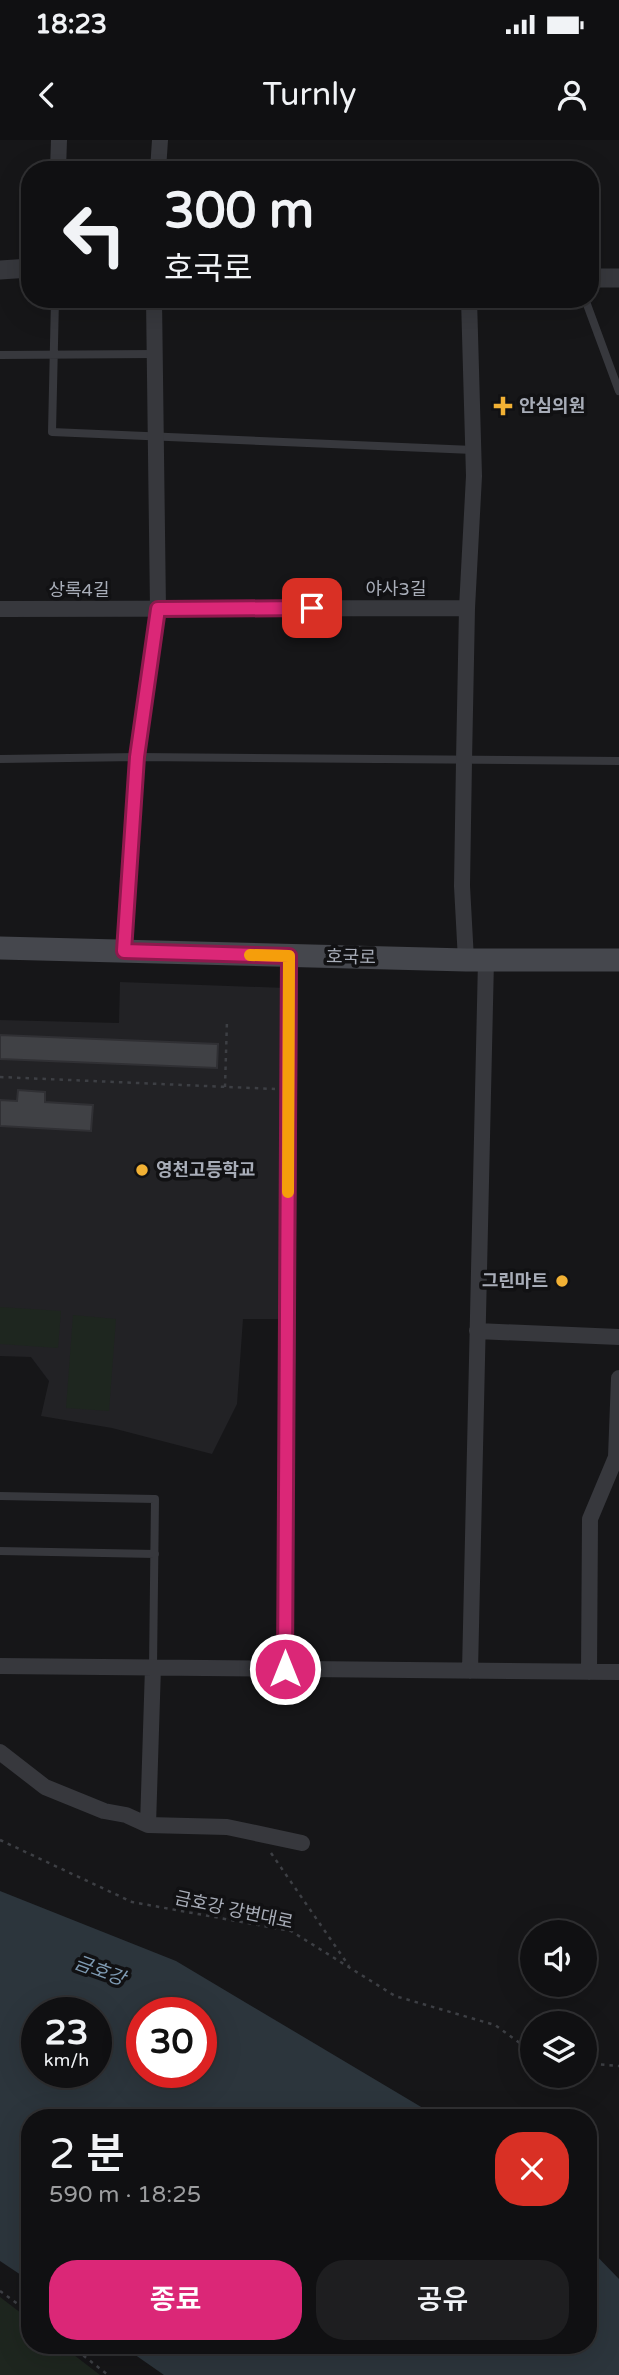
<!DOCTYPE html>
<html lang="ko">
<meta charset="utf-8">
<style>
body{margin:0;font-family:"Varela Round","Noto Sans KR",sans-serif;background:#1e1e20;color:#f1f3f6;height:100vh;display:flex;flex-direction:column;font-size:26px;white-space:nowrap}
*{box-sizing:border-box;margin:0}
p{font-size:23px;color:#9c9d9f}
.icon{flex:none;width:38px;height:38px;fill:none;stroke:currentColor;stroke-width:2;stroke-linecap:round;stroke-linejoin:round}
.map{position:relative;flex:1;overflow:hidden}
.sheet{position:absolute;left:21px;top:1969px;width:576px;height:245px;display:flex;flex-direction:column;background:#101012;border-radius:28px;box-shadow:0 7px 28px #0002,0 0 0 2px #303032}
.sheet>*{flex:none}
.hud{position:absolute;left:21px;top:21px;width:578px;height:147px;border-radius:28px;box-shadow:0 7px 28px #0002,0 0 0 2px #303032;background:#101012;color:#f1f3f6;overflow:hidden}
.buttons{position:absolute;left:520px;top:1780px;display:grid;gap:14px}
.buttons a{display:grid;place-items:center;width:77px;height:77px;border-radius:50%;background:#101012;box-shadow:0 7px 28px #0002,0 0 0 2px #303032;font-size:35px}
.speed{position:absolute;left:21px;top:1857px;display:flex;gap:14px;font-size:35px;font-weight:700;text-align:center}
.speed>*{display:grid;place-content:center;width:91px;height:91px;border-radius:50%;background:#101012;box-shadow:0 7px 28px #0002,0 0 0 2px #303032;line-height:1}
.speed small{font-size:18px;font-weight:400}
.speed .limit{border:10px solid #d22;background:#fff;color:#111}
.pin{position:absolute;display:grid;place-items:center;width:60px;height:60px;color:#fff;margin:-30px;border-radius:14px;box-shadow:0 4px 10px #0006}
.me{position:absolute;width:77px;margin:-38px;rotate:0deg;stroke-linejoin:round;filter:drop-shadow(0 0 5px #0008)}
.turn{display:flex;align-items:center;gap:24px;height:147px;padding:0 28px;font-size:32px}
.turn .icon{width:91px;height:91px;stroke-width:2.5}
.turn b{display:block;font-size:49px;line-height:60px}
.round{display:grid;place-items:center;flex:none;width:74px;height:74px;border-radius:28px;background:#1e1e20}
.headline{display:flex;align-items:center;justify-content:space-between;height:119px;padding:0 28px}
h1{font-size:42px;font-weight:600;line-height:52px}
.button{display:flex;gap:14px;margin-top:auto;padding:14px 28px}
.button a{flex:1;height:80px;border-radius:28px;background:#db2777;color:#fff;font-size:28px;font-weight:600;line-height:80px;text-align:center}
.button a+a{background:#1e1e20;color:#f1f3f6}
.status{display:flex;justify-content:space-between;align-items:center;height:49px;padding:0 35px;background:#101012;direction:ltr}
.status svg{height:19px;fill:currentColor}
header{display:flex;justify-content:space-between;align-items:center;height:91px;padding:0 28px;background:#101012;font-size:32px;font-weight:600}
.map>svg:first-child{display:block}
</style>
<div class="status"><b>18:23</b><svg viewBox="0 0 49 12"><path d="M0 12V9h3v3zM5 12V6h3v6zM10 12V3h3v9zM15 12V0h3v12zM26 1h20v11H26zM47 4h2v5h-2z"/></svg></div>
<header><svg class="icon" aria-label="back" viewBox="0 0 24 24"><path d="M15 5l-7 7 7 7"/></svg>Turnly<svg class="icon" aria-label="person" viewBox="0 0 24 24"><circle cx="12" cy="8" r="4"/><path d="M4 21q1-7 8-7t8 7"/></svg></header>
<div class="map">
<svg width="619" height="2235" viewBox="0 0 619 2235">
<rect width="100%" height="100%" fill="#161618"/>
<path fill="#222225" d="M120,842L286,848L281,1179H243L237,1264L212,1314L112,1288L41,1276L49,1241L31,1217L0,1216V880L119,883Z"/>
<path fill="#1e261f" d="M0,1167L61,1171L58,1208L0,1204Z
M73,1175L116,1179L109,1271L66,1268Z
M0,2157L30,2180V2205H61L100,2235H0Z"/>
<path fill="#2c353c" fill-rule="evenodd" d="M0,1751L176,1821L438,1977L30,1978V2141L0,2121ZM37,1872H96V1932H37ZM142,1872H201V1932H142Z
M588,2107L619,2139V2235H164L121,2205H588Z"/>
<path fill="#404145" stroke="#303034" stroke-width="2" d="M0,895L218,904L217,928L0,919Z
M18,950L45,952V962L93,965L91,991L0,986V960L17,961Z"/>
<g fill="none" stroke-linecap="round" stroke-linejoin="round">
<path stroke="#3d3f44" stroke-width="2.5" stroke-dasharray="3.5 5" stroke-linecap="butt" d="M0,937L275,949
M225,947L227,880
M0,1700L132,1762L291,1791L395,1856L495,1885L532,1912
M271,1713L349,1826
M584,1923L619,1926
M0,2151L30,2173
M70,2205L108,2235"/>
<path stroke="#37383d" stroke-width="8" d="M55,159L52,292L473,310
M585,159L619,251
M0,215L154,214
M0,619L137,617L619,621
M0,1356L155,1359L153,1527
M0,1411L155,1414"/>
<path stroke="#37383d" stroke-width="16" d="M58,30L59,0
M158,30L160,0
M0,469L467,468
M124,811L137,617L158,469L154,159
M466,820L462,746L464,621L467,468L474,336L469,159
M477,1191L619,1197
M0,1526L619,1532
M285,1529L290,816
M470,1531L486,820
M589,1532L590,1379L616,1317L619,1238
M0,1612L45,1647L104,1671L126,1675L148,1685L153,1527
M148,1685L227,1687L302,1703"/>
<path stroke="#37383d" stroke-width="19" d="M0,130L30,128
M590,138H619"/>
<path stroke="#45474d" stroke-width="23" d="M0,808L466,820H619"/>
</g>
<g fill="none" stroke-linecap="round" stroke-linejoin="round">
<g stroke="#8e194d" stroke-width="18">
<path id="route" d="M285,1529L289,816L124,811L137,617L158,469L312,468"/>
</g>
<use href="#route" stroke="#db2777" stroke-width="12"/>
<path stroke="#f59e0b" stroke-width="12" d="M250,815L289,816L288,1052"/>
</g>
<g fill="#f2b134" stroke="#111113" stroke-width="2.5">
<path d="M499.5 255.5h7v7h7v7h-7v7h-7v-7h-7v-7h7z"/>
<circle cx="142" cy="1030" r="7"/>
<circle cx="562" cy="1141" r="7"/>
</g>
<g text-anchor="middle" stroke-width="7" stroke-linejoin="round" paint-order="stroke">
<g font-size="18" font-weight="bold" fill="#a8adb8" stroke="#111113" text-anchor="start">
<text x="519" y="272">안심의원</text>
<text x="156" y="1036">영천고등학교</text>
<text x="548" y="1147" text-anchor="end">그린마트</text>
</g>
<g font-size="18" fill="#a8adb8" stroke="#111113">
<text x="396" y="455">야사3길</text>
<text x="79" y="456">상록4길</text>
<text transform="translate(351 817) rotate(1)" y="6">호국로</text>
<text transform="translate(234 1770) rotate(12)" y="6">금호강 강변대로</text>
</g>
<g font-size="19" font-style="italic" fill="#7f9bb3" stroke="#111113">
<text transform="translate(100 1830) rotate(20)" y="7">금호강</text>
</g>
</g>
</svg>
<div class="buttons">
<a><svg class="icon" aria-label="sound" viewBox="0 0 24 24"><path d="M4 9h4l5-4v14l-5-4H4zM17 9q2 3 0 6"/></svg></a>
<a><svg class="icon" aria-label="layers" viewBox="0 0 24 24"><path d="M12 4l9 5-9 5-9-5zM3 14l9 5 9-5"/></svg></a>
</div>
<div class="speed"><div>23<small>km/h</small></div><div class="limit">30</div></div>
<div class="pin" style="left:312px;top:468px;background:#d93025"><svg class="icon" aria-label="arrive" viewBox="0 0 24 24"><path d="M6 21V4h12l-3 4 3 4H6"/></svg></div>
<svg class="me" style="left:285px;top:1529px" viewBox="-20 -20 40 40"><circle r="17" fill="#db2777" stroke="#fff" stroke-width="3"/><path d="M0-11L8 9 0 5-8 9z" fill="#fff"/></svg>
<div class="hud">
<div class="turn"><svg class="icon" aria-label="left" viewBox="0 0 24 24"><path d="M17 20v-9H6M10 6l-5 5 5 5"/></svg><div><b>300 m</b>호국로</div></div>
</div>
<section class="sheet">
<div class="headline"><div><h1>2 분</h1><p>590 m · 18:25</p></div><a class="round" style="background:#d93025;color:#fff"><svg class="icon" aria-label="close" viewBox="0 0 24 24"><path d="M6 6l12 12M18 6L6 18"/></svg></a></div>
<div class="button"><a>종료</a><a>공유</a></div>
</section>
</div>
